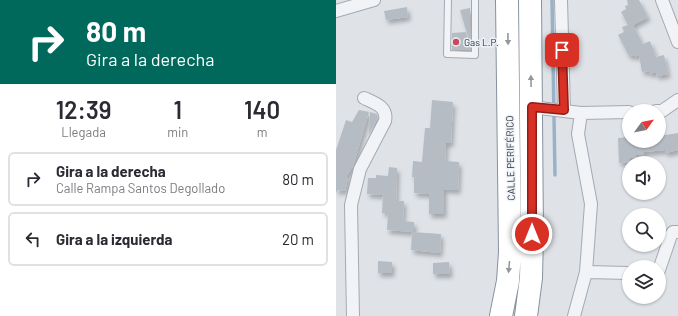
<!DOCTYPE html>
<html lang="es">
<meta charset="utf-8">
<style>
body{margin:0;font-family:Barlow,sans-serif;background:#f7f7f7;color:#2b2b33;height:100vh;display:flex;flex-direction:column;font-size:15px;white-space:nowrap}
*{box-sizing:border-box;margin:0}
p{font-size:13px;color:#7c7c81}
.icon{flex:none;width:22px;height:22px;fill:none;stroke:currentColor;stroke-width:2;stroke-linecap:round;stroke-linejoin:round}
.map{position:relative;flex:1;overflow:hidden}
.sheet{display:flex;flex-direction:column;background:#fff;width:336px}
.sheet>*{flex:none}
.hud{background:#00695c;color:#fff;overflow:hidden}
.needle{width:26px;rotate:57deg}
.tools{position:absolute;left:286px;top:104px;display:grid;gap:8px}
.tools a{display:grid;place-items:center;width:44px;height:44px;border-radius:50%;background:#fff;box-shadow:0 1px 3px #0004;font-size:20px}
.pin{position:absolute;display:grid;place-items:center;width:34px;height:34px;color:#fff;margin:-17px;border-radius:8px;box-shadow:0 2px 6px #0006}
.me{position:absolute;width:44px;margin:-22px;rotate:0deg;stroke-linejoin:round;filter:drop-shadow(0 0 3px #0008)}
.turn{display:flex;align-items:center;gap:14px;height:84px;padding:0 20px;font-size:18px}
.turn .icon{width:52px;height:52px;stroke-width:2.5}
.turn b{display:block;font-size:28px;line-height:34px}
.eta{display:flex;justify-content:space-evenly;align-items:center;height:68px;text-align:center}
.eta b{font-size:24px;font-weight:600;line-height:28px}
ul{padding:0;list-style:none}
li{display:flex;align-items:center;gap:12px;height:54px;margin:0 8px 6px;padding:0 12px;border:2px solid #e1e1e2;border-radius:6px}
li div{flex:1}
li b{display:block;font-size:15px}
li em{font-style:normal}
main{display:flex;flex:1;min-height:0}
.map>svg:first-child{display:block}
</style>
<main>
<section class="sheet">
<div class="hud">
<div class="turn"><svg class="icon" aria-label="right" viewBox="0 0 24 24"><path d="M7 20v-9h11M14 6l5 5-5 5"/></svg><div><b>80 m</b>Gira a la derecha</div></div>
</div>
<div class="eta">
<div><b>12:39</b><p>Llegada</p></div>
<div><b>1</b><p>min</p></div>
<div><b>140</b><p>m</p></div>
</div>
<ul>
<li><svg class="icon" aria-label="right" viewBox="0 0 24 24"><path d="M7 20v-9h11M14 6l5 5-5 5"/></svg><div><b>Gira a la derecha</b><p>Calle Rampa Santos Degollado</p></div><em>80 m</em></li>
<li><svg class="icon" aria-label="left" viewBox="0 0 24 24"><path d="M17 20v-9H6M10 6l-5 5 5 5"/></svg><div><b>Gira a la izquierda</b></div><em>20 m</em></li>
</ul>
</section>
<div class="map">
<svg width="342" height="316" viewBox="0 0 342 316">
<defs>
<filter id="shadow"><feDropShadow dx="2.5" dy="4" stdDeviation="2" flood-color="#0004"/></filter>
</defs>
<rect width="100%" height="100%" fill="#dfe3e8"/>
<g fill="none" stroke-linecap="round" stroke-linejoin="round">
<path stroke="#9ab2c7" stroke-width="3.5" d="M216,0L219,175"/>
</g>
<path fill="#b6bcc4" filter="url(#shadow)" d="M291,0H303L312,17L297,25L307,44L314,41L320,57L328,55L332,74L321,76L320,72L313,74V71L306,72L303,55L299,57V55L293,56L282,35L288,32L286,27L292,25L285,12L290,9L289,6L292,5Z
M71,7L72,17L50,20L48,11Z
M134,8V37H132L124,10Z
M130,32L134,50H116V33Z
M96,100L117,102L115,143H110L109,161L123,162L122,190L108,189V214H93V194L78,193V177H76L77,161L86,162L89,128H94Z
M23,110L33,112L17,166L10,177H12L9,191L2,190L0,193V150L10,120L16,122Z
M34,112L41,114L42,117L33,135Z
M342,133V150L330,153L329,150L308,152V154L300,155V158H294V162L283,163L282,138L293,137V141H324L323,136Z
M53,167L61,168L60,201H68L67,221L78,222V232L51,230L52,213H46L47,195L31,194L32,178H40V175L52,176Z
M76,232L105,234L104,253L75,250Z
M42,261L56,262V273H42Z
M113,262L114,274H97V263Z"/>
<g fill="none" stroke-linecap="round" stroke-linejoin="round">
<g stroke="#a4aab2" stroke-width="8">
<path id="lane" d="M112,0L111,54L139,55V0"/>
</g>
<g stroke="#a4aab2" stroke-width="14">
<path id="street" d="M225,0L228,110
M326,0L342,42
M0,11L38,0
M195,107L245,113L293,112
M320,111H326L342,100
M323,270L335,235L337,232H342
M250,272L293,273
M17,316L15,205L24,169L49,121C52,107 39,103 28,98
M238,316L250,272L255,204L242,134L245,113"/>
</g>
<g stroke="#87919e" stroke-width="24">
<path id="highway" d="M165,316L172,281L174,252L171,0
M190,316L195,278L196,234L194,0"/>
</g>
<use href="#lane" stroke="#f1f3f6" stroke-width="6"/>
<use href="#street" stroke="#f1f3f6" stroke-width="12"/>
<use href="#highway" stroke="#fff" stroke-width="22"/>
</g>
<defs><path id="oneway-solid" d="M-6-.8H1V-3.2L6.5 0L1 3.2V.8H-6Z"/></defs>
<g fill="#94989e">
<use href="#oneway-solid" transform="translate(172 39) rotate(89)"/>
<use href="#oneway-solid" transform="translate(195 81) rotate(-91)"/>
<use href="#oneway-solid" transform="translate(173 267) rotate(95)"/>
</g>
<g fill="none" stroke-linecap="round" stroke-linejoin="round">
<g stroke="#8d1f18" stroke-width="10">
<path id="route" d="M196,234V107L228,110L226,50"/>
</g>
<use href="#route" stroke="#d93025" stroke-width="7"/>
</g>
<circle fill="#ca4760" stroke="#eef1f5" stroke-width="1.5" cx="120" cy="42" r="4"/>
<g text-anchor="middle" stroke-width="3" stroke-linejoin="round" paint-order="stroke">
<g font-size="10" fill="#28313e" stroke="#eef1f5" text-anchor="start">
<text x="128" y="46">Gas L.P.</text>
</g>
<g font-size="10" fill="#28313e" stroke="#eef1f5">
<text transform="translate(174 158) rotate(-91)" y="4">CALLE PERIFÉRICO</text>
</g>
</g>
</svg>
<div class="tools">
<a><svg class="needle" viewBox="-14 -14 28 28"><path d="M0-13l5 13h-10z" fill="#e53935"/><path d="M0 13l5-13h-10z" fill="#7c7c81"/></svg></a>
<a><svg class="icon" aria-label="sound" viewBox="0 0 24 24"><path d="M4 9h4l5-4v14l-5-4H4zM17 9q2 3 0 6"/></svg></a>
<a><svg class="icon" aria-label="search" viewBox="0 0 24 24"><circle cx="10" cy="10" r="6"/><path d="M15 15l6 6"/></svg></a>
<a><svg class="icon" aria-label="layers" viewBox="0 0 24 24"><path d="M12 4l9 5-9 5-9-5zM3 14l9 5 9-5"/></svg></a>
</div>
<div class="pin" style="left:226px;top:50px;background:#d93025"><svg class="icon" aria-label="arrive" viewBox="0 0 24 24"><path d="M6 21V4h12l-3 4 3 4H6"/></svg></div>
<svg class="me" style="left:196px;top:234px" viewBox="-20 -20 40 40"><circle r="17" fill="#d93025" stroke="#fff" stroke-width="3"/><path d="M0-11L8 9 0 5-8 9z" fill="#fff"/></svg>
</div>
</main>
